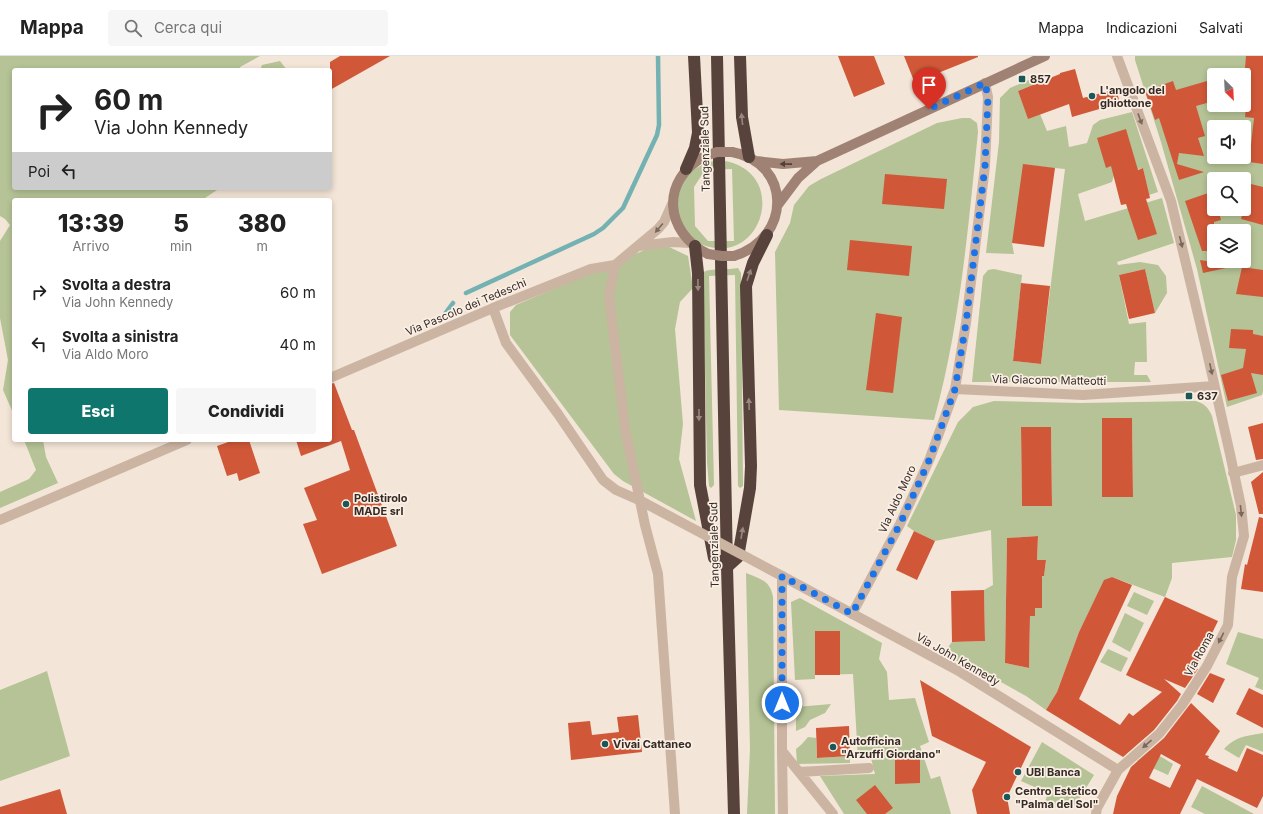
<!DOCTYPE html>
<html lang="it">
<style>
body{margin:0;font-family:Inter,sans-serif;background:#f6f6f6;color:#222;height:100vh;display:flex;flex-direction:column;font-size:15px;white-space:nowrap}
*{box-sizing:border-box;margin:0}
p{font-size:13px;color:#767676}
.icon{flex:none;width:22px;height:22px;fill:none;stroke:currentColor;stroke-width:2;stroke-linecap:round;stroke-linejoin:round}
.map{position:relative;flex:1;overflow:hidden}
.sheet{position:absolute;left:12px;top:142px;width:320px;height:244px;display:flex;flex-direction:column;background:#fff;border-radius:4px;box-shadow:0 2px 6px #0003}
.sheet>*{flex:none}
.guide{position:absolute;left:12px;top:12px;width:320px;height:122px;border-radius:4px;box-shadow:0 2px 6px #0003;background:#fff;color:#222;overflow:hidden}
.needle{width:26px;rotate:156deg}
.controls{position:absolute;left:1207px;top:12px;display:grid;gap:8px}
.controls a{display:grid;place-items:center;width:44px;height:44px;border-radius:4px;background:#fff;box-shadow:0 2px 6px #0003;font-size:20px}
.pin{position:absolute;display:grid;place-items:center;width:34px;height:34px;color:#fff;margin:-41px -17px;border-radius:50% 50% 50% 0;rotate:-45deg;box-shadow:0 0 4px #0007}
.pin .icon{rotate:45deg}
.me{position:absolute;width:44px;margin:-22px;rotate:0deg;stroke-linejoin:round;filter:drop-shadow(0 0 3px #0008)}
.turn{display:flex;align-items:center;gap:14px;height:84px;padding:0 16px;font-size:18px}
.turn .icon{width:52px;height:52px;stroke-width:2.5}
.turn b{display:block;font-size:28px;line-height:34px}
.then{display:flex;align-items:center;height:38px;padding:0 16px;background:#0003;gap:8px;font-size:15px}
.eta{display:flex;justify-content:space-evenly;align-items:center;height:68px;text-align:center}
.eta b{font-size:24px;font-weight:800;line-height:28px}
.button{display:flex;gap:8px;margin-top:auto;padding:8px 16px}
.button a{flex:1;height:46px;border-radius:4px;background:#0f766e;color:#fff;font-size:16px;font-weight:800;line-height:46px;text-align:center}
.button a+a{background:#f6f6f6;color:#222}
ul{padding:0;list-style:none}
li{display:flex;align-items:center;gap:12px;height:52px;padding:0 16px}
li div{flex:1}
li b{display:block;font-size:15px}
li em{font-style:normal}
header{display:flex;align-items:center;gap:24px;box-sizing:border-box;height:56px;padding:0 20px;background:#fff;border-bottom:1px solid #e0e0e0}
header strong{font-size:19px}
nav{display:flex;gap:22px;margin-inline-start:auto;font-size:14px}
.search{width:280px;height:36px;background:#f6f6f6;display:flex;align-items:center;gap:10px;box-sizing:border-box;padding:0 14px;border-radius:4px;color:#767676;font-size:15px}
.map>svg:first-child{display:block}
</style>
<header>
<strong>Mappa</strong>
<div class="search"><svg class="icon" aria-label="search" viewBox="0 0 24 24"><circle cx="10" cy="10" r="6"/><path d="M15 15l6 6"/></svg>Cerca qui</div>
<nav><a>Mappa</a><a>Indicazioni</a><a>Salvati</a></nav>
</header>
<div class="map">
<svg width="1263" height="758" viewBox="0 0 1263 758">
<rect width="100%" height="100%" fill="#f3e5d7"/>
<path fill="#b5c396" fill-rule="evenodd" d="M0,0H260L240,11L241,14H14V132H220L202,144H14V359L3,334L8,304L0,262V185L10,169L5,163L0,160Z
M1135,0H1263V336L1262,339L1227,351L1197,213L1161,86L1135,4ZM1214,19H1244V49H1214ZM1214,71H1244V101H1214ZM1214,123H1244V153H1214ZM1214,175H1244V205H1214Z
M280,5L287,14H260L262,9Z
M1038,20L1043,25L1018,35L1028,62L1040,58L1047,75L1066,70L1069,91L1087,87L1093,69L1100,64L1132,56L1158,136L1149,139L1143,112L1114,119L1112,126L1078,138L1085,165L1162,142L1174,187L1117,206L1118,209L1140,206L1158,209L1166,220L1167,237L1155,257L1145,213L1119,219L1129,268L1146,266L1147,306H1135L1134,319H1147L1151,326H972L983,220L988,214L994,213L1022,219L1013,305L1041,308L1065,113L1055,112L1012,187L1014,198L986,197L999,86L1000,42L1010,32Z
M962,62H970L977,67L978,76C968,172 960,270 934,364L779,354L775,196L790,167L794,149L809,130L821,123L937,67Z
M718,104C792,111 764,212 703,189C693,184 683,174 679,163C670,132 687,110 718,104ZM732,113L734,185H708L695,170L694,131L705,114Z
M654,190L669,191L688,200L693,232L680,246L675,273L683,368L679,403L696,465L623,425L614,418L510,279V256L516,249Z
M738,212L741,217L743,430L740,432L738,430L735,219L709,220L714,429L711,432L709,430L707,406L703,218L704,216C710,212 729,214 738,212Z
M994,345L1080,347L1195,345C1204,347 1208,351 1212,360L1236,459V484L1232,501L1172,507V522L1165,541L1112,521L1104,525L1079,576L1057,636L1046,654L1026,640L983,616L981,617L943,598L952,586L985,585L984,534L993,529L991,474L935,485L914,475L907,470L958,366L973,351ZM1102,362H1132L1133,441H1103ZM1021,371H1051L1052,450H1022ZM1038,480L1037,504H1046L1044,520L1037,521L1035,540H1042V552H1035V560H1030L1029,612L1005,607L1007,482Z
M24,384H43L46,401L58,427L0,452V436L29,423L36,414Z
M746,517C760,523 770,524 773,541L775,758H747L750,693Z
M1134,536L1154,545L1147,559L1127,550Z
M800,542L882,587L879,603L887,616L889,644L915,642L929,686L920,690L931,723L940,720L951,758H844L820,720L875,718L871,702L858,703L853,618L815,619V623L795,624L791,546Z
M1125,557L1144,567L1130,596L1112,586Z
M1238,576L1263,583V634L1255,631L1259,622L1226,608Z
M1108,593L1128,602L1121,616L1100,606Z
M47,615L70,700L0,725V634Z
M831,648L825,657L810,664L805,671L796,675V651Z
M1263,677V696L1246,689L1239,702L1224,693C1236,680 1247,680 1263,677Z
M808,681L816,682L817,702L850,700V707L797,708L796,693L802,688Z
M1042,686L1094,719L1075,750L1043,752L1048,737L1021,725Z
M1150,694L1173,708L1168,719L1137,705Z
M1202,730L1254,758H1205L1191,751Z"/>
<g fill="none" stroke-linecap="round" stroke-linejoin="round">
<path stroke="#74b1b2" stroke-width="4.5" d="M466,237L594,178L603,172L623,152L657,79L659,69L658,0
M444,259L453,247"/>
</g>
<path fill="#d05838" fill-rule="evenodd" d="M340,0H390L330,34V6Z
M838,0H874L885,28L854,41Z
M904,0H978V1L938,17L939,21L916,30Z
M1246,0H1263V108L1249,106L1254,62L1245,61L1250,12H1245Z
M1075,13L1083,42L1116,33L1120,47L1072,61L1069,48L1028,63L1018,35L1060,18V17Z
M1173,25L1176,34L1207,25L1214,45L1196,50L1205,80L1198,82L1204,100L1179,97L1177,108L1204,116L1179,124L1159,62L1155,64L1145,35Z
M1126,73L1138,114L1143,112L1150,142L1146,143L1157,178L1138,184L1126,148L1121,149L1111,110L1106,112L1097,82Z
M1023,108L1055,112L1044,191L1012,187Z
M885,118L947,123L944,153L882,148Z
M1251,128L1263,131V169L1241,163Z
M1214,135V153H1218L1221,164L1214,166V195H1202L1185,145Z
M850,184L912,190L909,220L847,214Z
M1200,204L1235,210L1203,217Z
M1242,211L1263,214V241L1236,238Z
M1145,213L1155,257L1129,263L1119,219Z
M1021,227L1050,230L1041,308L1013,305Z
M876,257L902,261L893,337L866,334Z
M1231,273L1253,274V278L1263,280V319L1251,317L1257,337L1228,345L1221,319L1243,312L1246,293L1229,292Z
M334,327L352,374H354L397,490L322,518L303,468L317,464L304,432L350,414L341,385L301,400L296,384H330V328Z
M1102,362H1132L1133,441H1102Z
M1263,367V403L1256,404L1248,371Z
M1021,371H1051L1052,450H1022Z
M234,384H249L260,417L239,425L237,417L227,420L217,390Z
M1263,416V458H1259L1251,426Z
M1259,461L1263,462V536L1241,533L1245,508L1247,509Z
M914,475L935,485L917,524L896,514Z
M1038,480L1037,504H1046L1044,520H1042V552H1035V560H1030L1029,612L1005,607L1007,482Z
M1112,521L1132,529L1079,643L1120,669L1129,657L1133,660L1162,636L1126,619L1165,541L1218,565L1195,612L1198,613L1185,632L1164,623L1181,638L1177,645L1154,674L1123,701L1046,654L1057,636L1079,576L1104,524Z
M984,534L985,585L952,586L951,535Z
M815,575H840V619H815Z
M1210,617L1225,623L1213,647L1197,638Z
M920,624L1031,691L1007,741L1010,758H977L972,734L986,706L932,680Z
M1249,632L1263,639V672L1236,658Z
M1191,647L1220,675L1205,699L1209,700L1208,702L1237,716L1247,692L1263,699V740L1257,752L1197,723L1180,758H1113L1117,740L1131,711L1164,682ZM1161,698L1181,709L1170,732L1149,722Z
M638,659L642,696L571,704L568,667L590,665L592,679L619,676L617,661Z
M849,670L850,700L817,702L816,672Z
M895,695H920V727L895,728Z
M875,729L893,752L885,758H867L856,744Z
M60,733L67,758H0V751Z"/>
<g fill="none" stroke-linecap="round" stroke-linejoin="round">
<path stroke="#ccb4a2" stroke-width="10" d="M673,146L664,166L658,173L615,209L609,240L625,373L645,469L658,518L675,758
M639,190L673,186L690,187
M493,252L506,287L558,358L603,424L616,434L641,445
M330,322L493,252L591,213L615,209
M955,333L1083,339L1214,330
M1233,417L1263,409
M0,464L187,384
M852,558L900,468L918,429L930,402L955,333L966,267L985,110L988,41L985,27
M782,695L833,758
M799,716L869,712
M783,758L782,695V520L957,614L1118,714
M1096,758L1097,752L1118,714L1159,678L1182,649L1207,610L1228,569L1232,521L1244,480L1241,450L1230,398L1206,292L1171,145L1117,0"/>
<path stroke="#9f8274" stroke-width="10" d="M732,96C792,107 792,182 734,200
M705,100C660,124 664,176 708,198
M756,105L783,108L817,105
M777,150L798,122L817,105L1045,0"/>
<path stroke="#58433c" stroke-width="12" d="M717,0L727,511L734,758
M740,0L742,61L749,101
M686,113L695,92L698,77L694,0
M695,190L698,217L700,429L714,502L727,511
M727,511L738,501L750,432L751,410L746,230L753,207L767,179"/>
<path stroke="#ccb4a2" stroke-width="10" d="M641,445L782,520"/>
<path stroke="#9f8274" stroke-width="10" d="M705,100L717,96H732
M708,198L722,200H734"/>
</g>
<defs><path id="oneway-solid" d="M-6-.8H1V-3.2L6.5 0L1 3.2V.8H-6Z"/></defs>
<g fill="#99887f">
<use href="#oneway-solid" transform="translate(742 63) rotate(-96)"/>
<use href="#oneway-solid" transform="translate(749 219) rotate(-71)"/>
<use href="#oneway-solid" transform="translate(698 229) rotate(89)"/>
<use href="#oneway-solid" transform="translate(749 348) rotate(-92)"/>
<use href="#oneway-solid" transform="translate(699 359) rotate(90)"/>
<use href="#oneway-solid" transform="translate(742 477) rotate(-80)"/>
</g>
<g fill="#7a685d">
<use href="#oneway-solid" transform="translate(1140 63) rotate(70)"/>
<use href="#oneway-solid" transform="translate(659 172) rotate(130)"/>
<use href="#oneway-solid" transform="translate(1181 186) rotate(76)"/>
<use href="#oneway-solid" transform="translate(1211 313) rotate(78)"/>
<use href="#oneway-solid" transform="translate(1241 455) rotate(84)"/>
<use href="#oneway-solid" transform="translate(1221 582) rotate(117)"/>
<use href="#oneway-solid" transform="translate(1147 688) rotate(139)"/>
</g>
<use fill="#504039" href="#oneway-solid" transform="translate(786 108) rotate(-179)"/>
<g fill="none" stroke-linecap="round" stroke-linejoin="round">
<path stroke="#1a73e8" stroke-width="7" stroke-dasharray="0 12.6" d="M782,647V520L852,558L900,468L918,429L930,402L955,333L966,267L985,110L988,41L985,27L929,53"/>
</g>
<g fill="#18585a" stroke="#faefe4" stroke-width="1.5">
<rect x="1018" y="19" width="8" height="8" rx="2"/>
<circle cx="1092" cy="40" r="4"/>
<rect x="1185" y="336" width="8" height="8" rx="2"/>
<circle cx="346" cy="448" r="4"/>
<circle cx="605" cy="688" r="4"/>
<circle cx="833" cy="691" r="4"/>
<circle cx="1018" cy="716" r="4"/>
<circle cx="1007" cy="741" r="4"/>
</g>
<g text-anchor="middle" stroke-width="3.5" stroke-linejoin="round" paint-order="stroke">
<g font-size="11" font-weight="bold" fill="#362a25" stroke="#faefe4" text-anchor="start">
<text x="1030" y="27">857</text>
<text x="1100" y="38">L'angolo del<tspan x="1100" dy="13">ghiottone</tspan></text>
<text x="1197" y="344">637</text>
<text x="354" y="446">Polistirolo<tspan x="354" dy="13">MADE srl</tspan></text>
<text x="841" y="689">Autofficina<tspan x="841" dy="13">"Arzuffi Giordano"</tspan></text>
<text x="613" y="692">Vivai Cattaneo</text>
<text x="1026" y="720">UBI Banca</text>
<text x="1015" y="739">Centro Estetico<tspan x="1015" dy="13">"Palma del Sol"</tspan></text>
</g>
<g font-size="11" fill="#362a25" stroke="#faefe4">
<text transform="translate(705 93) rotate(-91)" y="4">Tangenziale Sud</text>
<text transform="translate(466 251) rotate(-23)" y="4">Via Pascolo dei Tedeschi</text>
<text transform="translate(1049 324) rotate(1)" y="4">Via Giacomo Matteotti</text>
<text transform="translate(897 443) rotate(-65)" y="4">Via Aldo Moro</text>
<text transform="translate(714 489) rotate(-91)" y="4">Tangenziale Sud</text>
<text transform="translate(1199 598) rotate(-61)" y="4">Via Roma</text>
<text transform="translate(958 603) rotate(30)" y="4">Via John Kennedy</text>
</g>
</g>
</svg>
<div class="controls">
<a><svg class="needle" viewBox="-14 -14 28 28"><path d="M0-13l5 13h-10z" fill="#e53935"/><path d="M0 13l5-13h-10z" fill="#767676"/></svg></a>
<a><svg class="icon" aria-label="sound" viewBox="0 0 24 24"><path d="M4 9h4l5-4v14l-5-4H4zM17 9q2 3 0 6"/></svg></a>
<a><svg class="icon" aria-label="search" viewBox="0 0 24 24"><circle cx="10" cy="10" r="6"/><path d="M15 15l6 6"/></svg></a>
<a><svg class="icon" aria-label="layers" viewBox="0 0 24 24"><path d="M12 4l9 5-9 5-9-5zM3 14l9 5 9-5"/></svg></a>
</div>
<div class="pin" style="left:929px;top:53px;background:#d93025"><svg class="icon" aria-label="arrive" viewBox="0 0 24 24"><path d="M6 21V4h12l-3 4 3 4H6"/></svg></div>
<svg class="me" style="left:782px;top:647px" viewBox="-20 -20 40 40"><circle r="17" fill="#1a73e8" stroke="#fff" stroke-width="3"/><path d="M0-11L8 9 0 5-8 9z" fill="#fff"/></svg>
<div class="guide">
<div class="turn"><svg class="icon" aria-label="right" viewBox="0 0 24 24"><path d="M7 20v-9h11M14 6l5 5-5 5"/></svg><div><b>60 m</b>Via John Kennedy</div></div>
<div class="then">Poi<svg class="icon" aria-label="left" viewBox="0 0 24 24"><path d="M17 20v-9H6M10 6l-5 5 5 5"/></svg></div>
</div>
<section class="sheet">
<div class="eta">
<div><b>13:39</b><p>Arrivo</p></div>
<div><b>5</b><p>min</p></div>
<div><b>380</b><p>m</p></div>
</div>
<ul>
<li><svg class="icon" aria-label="right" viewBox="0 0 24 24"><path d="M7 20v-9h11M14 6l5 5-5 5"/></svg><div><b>Svolta a destra</b><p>Via John Kennedy</p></div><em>60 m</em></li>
<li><svg class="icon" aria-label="left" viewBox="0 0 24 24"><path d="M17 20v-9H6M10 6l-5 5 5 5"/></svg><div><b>Svolta a sinistra</b><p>Via Aldo Moro</p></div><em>40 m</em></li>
</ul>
<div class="button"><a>Esci</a><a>Condividi</a></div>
</section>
</div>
